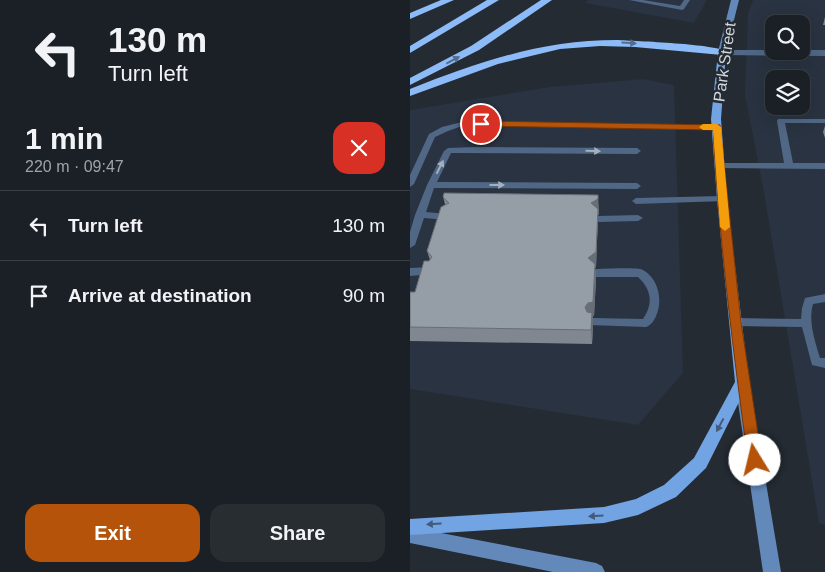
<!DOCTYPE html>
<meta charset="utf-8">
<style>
body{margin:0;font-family:Helvetica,sans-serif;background:#282d32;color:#f1f3f6;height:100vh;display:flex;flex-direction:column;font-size:19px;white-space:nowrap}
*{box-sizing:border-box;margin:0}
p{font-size:16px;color:#a0a3a7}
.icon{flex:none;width:28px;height:28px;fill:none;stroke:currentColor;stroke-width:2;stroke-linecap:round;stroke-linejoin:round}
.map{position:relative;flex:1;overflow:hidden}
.details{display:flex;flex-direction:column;background:#1b2026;width:410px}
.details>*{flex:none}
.guide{background:#1b2026;color:#f1f3f6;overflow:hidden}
.fabs{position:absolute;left:355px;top:15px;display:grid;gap:10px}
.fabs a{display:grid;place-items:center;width:45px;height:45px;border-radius:10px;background:#1b2026;box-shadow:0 5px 20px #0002,0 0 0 1px #393e43;font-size:25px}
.pin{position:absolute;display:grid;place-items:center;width:42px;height:42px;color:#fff;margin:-21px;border:2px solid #fff;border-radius:50%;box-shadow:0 1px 5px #0007}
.me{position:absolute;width:55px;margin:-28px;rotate:351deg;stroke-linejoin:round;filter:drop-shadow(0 0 4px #0008)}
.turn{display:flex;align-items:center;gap:18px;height:105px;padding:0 25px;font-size:22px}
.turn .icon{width:65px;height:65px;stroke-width:2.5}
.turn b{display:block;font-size:35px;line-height:42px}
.round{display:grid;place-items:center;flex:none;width:52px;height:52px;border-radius:15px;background:#282d32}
.headline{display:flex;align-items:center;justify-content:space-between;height:85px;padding:0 25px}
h1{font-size:30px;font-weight:700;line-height:38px}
.button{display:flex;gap:10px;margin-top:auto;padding:10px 25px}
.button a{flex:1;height:58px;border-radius:15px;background:#b45309;color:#fff;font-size:20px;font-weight:700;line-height:58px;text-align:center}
.button a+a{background:#282d32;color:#f1f3f6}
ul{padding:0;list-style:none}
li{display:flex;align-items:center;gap:15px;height:70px;padding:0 25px;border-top:1px solid #393e43}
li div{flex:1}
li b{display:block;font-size:19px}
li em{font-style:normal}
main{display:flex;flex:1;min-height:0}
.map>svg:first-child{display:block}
</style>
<main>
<section class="details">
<div class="guide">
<div class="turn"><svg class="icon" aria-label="left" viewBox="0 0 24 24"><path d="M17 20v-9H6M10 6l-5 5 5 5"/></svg><div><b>130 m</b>Turn left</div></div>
</div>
<div class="headline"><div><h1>1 min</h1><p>220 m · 09:47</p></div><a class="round" style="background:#d93025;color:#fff"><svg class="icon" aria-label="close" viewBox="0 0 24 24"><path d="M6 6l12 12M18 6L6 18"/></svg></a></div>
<ul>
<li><svg class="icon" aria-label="left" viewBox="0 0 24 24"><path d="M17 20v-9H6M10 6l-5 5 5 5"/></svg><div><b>Turn left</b></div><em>130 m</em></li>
<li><svg class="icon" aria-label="arrive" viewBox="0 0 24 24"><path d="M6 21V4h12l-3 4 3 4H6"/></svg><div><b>Arrive at destination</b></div><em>90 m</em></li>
</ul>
<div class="button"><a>Exit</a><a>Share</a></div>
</section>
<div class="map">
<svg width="415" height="572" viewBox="0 0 415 572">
<rect width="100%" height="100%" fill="#242b33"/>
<path fill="#293341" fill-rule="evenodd" d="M178,0H297L284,23L175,3Z
M343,0H415V525L409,523L353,187L335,95L338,13ZM364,24H391V51H364ZM364,79H391V106H364Z
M233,79L264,85L273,373L228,425L0,389V110L139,87Z"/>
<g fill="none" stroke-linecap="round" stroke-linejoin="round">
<path fill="#506786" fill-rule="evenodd" d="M219,0H233L270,6L274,0H280L274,9L272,10Z
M368,119H415V123H375L383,163H415V169L308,168V164L311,163H374L367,121Z
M52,122L307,125L311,127L307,129L52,126L38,131L25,137L4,184L0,187V175L19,134L32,127Z
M66,147L227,148L231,151L227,154L41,153L27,182L227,183L231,186L227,189L24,188L16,212L37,214L42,217L37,220L14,218L5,245L0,248V232L5,215L17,185L34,151L38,148Z
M312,196L315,197L316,199L315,201L226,204L222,201L226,198Z
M228,215L233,218L228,221L188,222L183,219L188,216Z
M21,267L26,271L24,274L0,276V268Z
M186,269C194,269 228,267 233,270C249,279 253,301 246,316C244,321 241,325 236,327L179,325L178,322L179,319L183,318L233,319C244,303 241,289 228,277H186L181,273Z
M415,294V302L403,304C398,322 405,341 410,358H415V368L402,365L392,327L325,326L321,325L320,322L321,319L325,318L391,319L392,308L395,298Z"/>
<path fill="#506786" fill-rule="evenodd" d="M309,50H415V56L312,55L308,52Z"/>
<path fill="#6389bb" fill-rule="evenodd" d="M321,0H329L316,52L312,55L308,52Z
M332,376L337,378L339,382L371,572H353L325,382L327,378Z
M0,527L186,563L192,566L195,572H143L0,543Z"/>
<path fill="#72a3e3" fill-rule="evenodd" d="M312,49L316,52L311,119L317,199L339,382L296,468L266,497L228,515L194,523L0,535V519L194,507L226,499L254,485L284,458L325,382L307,199L301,119L308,52Z"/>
<path fill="#8cbbf8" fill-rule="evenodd" d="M31,0H44L0,19V13Z
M77,0H89L0,53V46Z
M131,0H142L69,50L0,85V78L61,46Z
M207,40C225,41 308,44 317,52L312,55L225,47L190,46L150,49L88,64L0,96V89C69,62 131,40 207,40Z"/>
</g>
<path fill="#808790" d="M415,17V25H413Z
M415,126V138L413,132Z
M33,197L189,210V214L188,215L186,267L185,268L186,279L184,316H183V327L182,344L0,341V292H5L19,261L20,260L17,251L35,204Z"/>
<path fill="#686e75" d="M188,195L189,210V214L188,215L186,267L185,268L186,279L184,316H183V327L182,344L181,330L175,307L181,203Z"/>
<path fill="#959da7" stroke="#686e75" d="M34,193L188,195V199L181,203L188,209L186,252L178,258L185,264L183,302L178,303L175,307L177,312L182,313L181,330L0,327V292H5L14,261H19L22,257L17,251L31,207L39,203L33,197Z"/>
<defs><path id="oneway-solid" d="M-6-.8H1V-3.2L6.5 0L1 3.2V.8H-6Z" transform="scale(1.25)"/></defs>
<g fill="#536c8c">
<use href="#oneway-solid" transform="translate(219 43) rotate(3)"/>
<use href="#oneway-solid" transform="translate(43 60) rotate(-28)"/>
</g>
<g fill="#a5b0bf">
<use href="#oneway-solid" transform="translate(183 151) rotate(1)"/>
<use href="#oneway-solid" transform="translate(30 167) rotate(-63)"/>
<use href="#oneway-solid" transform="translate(87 185)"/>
</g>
<g fill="#435b79">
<use href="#oneway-solid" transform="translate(310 425) rotate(118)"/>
<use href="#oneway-solid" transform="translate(186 516) rotate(176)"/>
<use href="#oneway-solid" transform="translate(24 524) rotate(177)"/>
</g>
<path fill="#b45309" stroke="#753606" d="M71,121L310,125L331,322L352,460L350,465L345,467L340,465L338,460C323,350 309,240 303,130L68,126L66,124Z"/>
<path fill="#f59e0b" d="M307,124L311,127L320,227L315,231L310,227L303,130H293L289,127L293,124Z"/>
<g text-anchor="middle" stroke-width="5" stroke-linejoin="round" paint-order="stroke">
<g font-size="16" fill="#d3d8dd" stroke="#242b33">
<text transform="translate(314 62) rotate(-82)" y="6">Park Street</text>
</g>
</g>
</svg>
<div class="fabs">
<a><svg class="icon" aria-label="search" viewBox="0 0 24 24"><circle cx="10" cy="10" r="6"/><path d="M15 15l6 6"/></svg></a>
<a><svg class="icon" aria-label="layers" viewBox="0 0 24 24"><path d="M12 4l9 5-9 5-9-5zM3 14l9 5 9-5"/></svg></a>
</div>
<div class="pin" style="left:71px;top:124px;background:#d93025"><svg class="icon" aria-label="arrive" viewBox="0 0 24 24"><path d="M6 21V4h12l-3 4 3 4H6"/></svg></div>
<svg class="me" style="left:345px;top:460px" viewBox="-20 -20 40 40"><circle r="19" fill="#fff"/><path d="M0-13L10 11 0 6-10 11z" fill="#b45309"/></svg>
</div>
</main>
